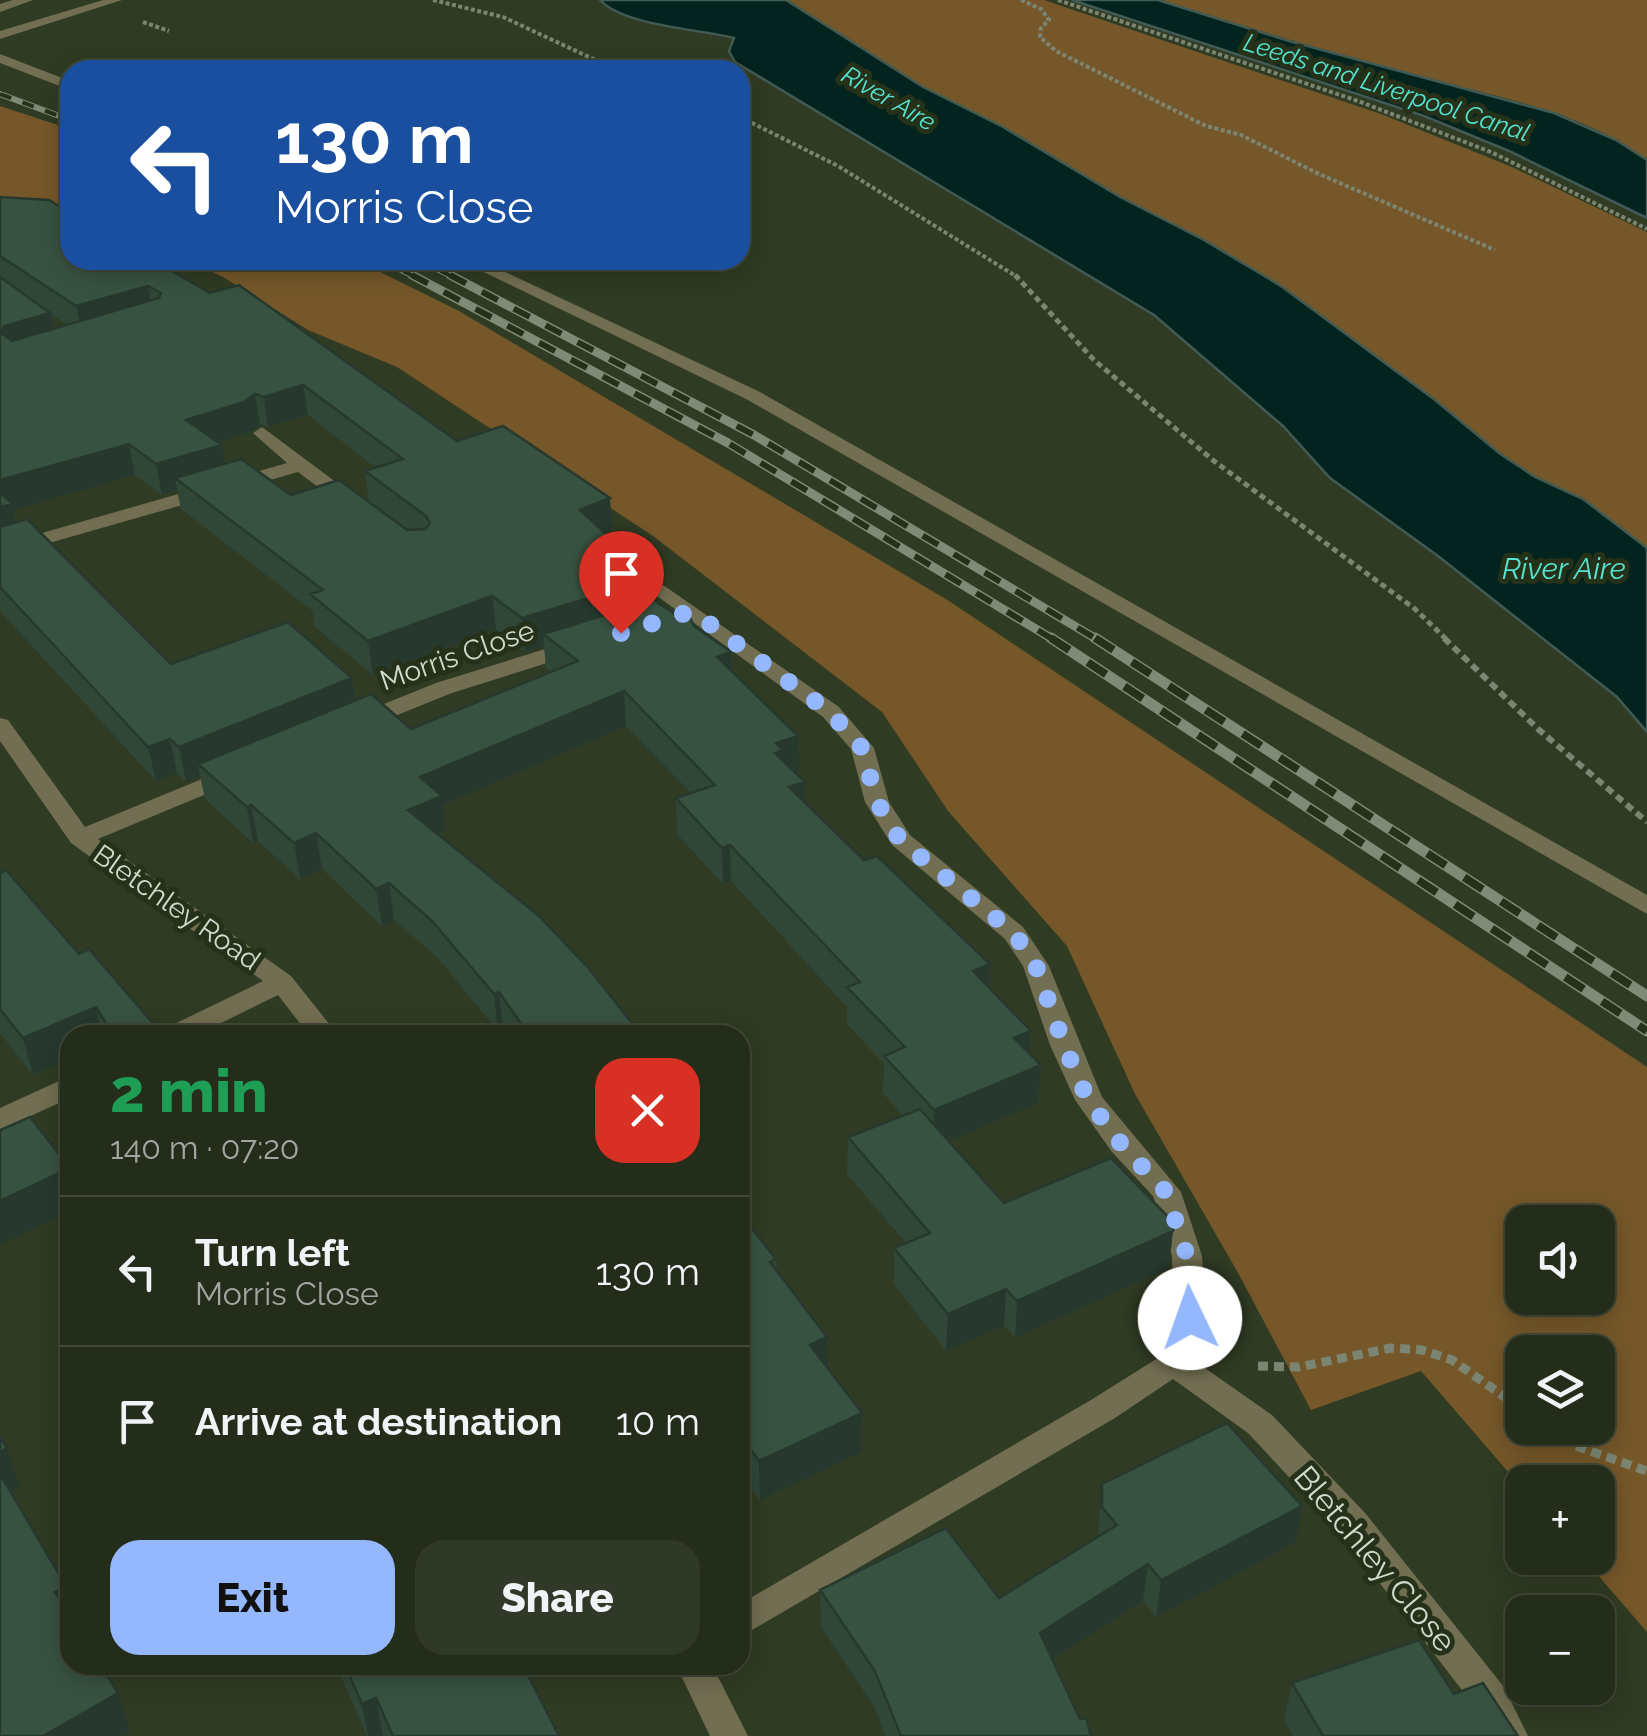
<!DOCTYPE html>
<meta charset="utf-8">
<style>
body{margin:0;font-family:Raleway,sans-serif;background:#303827;color:#f1f3f6;height:100vh;display:flex;flex-direction:column;font-size:38px;white-space:nowrap}
*{box-sizing:border-box;margin:0}
p{font-size:32px;color:#a3a7a2}
.icon{flex:none;width:55px;height:55px;fill:none;stroke:currentColor;stroke-width:2;stroke-linecap:round;stroke-linejoin:round}
.map{position:relative;flex:1;overflow:hidden}
.details{position:absolute;left:60px;top:1025px;width:690px;height:650px;display:flex;flex-direction:column;background:#242c1a;border-radius:30px;box-shadow:0 5px 25px #0003,0 0 0 2px #414839}
.details>*{flex:none}
.guide{position:absolute;left:60px;top:60px;width:690px;height:210px;border-radius:30px;box-shadow:0 5px 25px #0003,0 0 0 2px #414839;background:#1a4fa0;color:#fff;overflow:hidden}
.controls{position:absolute;left:1505px;top:1205px;display:grid;gap:20px}
.controls a{display:grid;place-items:center;width:110px;height:110px;border-radius:20px;background:#242c1a;box-shadow:0 5px 25px #0003,0 0 0 2px #414839;font-size:50px}
.pin{position:absolute;display:grid;place-items:center;width:85px;height:85px;color:#fff;margin:-102px -42px;border-radius:50% 50% 50% 0;rotate:-45deg;box-shadow:0 0 10px #0007}
.pin .icon{rotate:45deg}
.me{position:absolute;width:110px;margin:-55px;rotate:357deg;stroke-linejoin:round;filter:drop-shadow(0 0 8px #0008)}
.turn{display:flex;align-items:center;gap:35px;height:210px;padding:0 50px;font-size:45px}
.turn .icon{width:130px;height:130px;stroke-width:2.5}
.turn b{display:block;font-size:70px;line-height:85px}
.round{display:grid;place-items:center;flex:none;width:105px;height:105px;border-radius:30px;background:#303827}
.overview{display:flex;align-items:center;justify-content:space-between;height:170px;padding:0 50px}
h1{font-size:60px;font-weight:800;line-height:75px;color:#1e9e55}
.primary-button{display:flex;gap:20px;margin-top:auto;padding:20px 50px}
.primary-button a{flex:1;height:115px;border-radius:30px;background:#94b7fd;color:#111;font-size:40px;font-weight:800;line-height:115px;text-align:center}
.primary-button a+a{background:#303827;color:#f1f3f6}
ul{padding:0;list-style:none}
li{display:flex;align-items:center;gap:30px;height:150px;padding:0 50px;border-top:2px solid #414839}
li div{flex:1}
li b{display:block;font-size:38px}
li em{font-style:normal}
.map>svg:first-child{display:block}
</style>
<div class="map">
<svg width="1647" height="1736" viewBox="0 0 1647 1736">
<rect width="100%" height="100%" fill="#303b23"/>
<path fill="#755729" fill-rule="evenodd" d="M786,0H1044L1381,114L1512,167L1647,232V548L1583,499L1535,477L1499,453L1435,400L1281,286L1204,240L1120,197L1003,127L923,87Z
M1158,0H1647V160C1580,109 1488,95 1409,74C1325,51 1242,26 1158,0Z
M0,106L70,129V207L0,201Z
M188,260H356L459,311L949,601L1647,1067V1632L1583,1558H1598V1482H1522V1488L1421,1371L1311,1410L1237,1271L1135,1094L1067,946L948,811L882,712L653,536L397,367L308,330L223,277ZM1522,1222H1598V1298H1522ZM1522,1352H1598V1428H1522Z"/>
<path fill="#03231f" stroke="#415a53" stroke-width="2.5" d="M600,0H786L923,87L1003,127L1120,197L1204,240L1281,286L1435,400L1499,453L1535,477L1583,499L1647,548V732L1617,697L1438,556L1330,478L1283,426L1154,315L735,62L729,51L734,38C699,29 624,26 600,0Z
M1072,0H1158L1289,41L1554,113L1616,140L1647,160V218L1509,151L1424,116Z"/>
<g fill="none" stroke-linecap="round" stroke-linejoin="round">
<path stroke="#7b8571" stroke-width="4" stroke-dasharray="4 2.5" stroke-linecap="butt" d="M433,0L503,17L617,70
M1021,0L1041,9L1049,20L1041,28L1040,37L1056,51L1206,126L1241,135L1319,174L1495,250
M1058,0L1358,101L1491,152L1647,229
M143,22L169,31
M740,117L838,166L1019,278"/>
<path stroke="#7b8571" stroke-width="5" stroke-dasharray="6 4" stroke-linecap="butt" d="M1015,275L1094,360L1214,461L1415,609L1447,640"/>
<path stroke="#7b8571" stroke-width="6" stroke-dasharray="8 5" stroke-linecap="butt" d="M1444,638L1538,729L1647,822"/>
<path stroke="#7b8571" stroke-width="9" stroke-dasharray="10 6" stroke-linecap="butt" d="M1258,1366L1299,1367L1391,1348L1422,1350L1452,1360L1522,1409
M1550,1428L1576,1446L1647,1471"/>
<path fill="#716e51" fill-rule="evenodd" d="M13,0H33L0,12V4Z
M103,0H122L0,39V31Z
M0,54L70,81V90L0,63Z
M459,260H480L760,392L1647,895V914L748,400Z
M262,427L360,500V508H346L298,472L0,557V545L287,463L253,433Z
M653,578L839,707L874,748L889,802L910,835L1023,927L1049,966L1102,1097L1181,1192L1202,1256L1206,1317L1192,1359L1272,1415L1366,1514L1504,1687L1528,1736H1490L1478,1711L1342,1534L1248,1433L1173,1379L1115,1418L740,1637V1604L1091,1400L1161,1356L1174,1317L1172,1256L1153,1196L1112,1152L1075,1100L1050,1045L1023,966L1005,939L892,845L865,802L851,749L823,717L646,588L643,584Z
M574,640L585,647L582,652L452,693L365,728H349L346,723L349,718L436,683Z
M0,718L8,720L85,827L224,770H240L244,775L240,780L98,839L291,976L338,1035H309L278,995L197,1035H160L164,1029L263,981L71,843L0,741Z
M70,1076V1098L0,1130V1108Z
M676,1665H712L748,1736H710Z"/>
<g stroke="#808a76" stroke-width="6">
<path id="rail-far2" d="M0,94L70,120
M382,260L417,278
M419,260L455,278"/>
</g>
<g stroke="#808a76" stroke-width="9">
<path id="rail-far1" d="M412,275L728,443L1054,640
M450,275L754,435L1098,640"/>
</g>
<g stroke="#808a76" stroke-width="11">
<path id="rail" d="M1051,638L1647,1031
M1095,638L1647,996"/>
</g>
<use href="#rail-far2" stroke="#26311a" stroke-width="4" stroke-dasharray="12" stroke-linecap="butt"/>
<use href="#rail-far1" stroke="#26311a" stroke-width="6" stroke-dasharray="18" stroke-linecap="butt"/>
<use href="#rail" stroke="#26311a" stroke-width="8" stroke-dasharray="22" stroke-linecap="butt"/>
</g>
<path fill="#304738" fill-rule="evenodd" d="M0,197L153,260L457,441L612,529L605,532L648,602L694,626L731,652L732,671L799,771L795,772L805,782V803L864,860L990,964L989,987L1031,1031L1030,1054L1041,1065L1038,1103L949,1141L1004,1203L1169,1268L1015,1338L1004,1326L946,1351L894,1284V1248L906,1243L847,1174L848,1137L903,1116L883,1093L884,1064L847,1024V1007L731,881L723,884L677,834L676,798L691,793L626,726L443,805L446,831L438,835L641,1035H507L503,1030L498,1031L437,957L394,920L382,926L322,869L300,879L258,841L253,843L205,799L200,776L186,782L177,773L156,781L0,611ZM51,314L67,325L54,328ZM308,415L376,468L365,471L369,502L291,495L225,464L222,445L218,442L249,433L260,424L268,427ZM135,475L162,495L177,490L181,509L313,611L315,627L373,675L496,629L525,652L544,646L546,668L551,672L411,729L355,700L171,664L16,522L13,510Z
M0,873L79,954L163,1035H70V1059L33,1075L0,1033Z
M740,1172L742,1174L743,1213L741,1214L776,1259L777,1272L827,1367L862,1413L861,1452L760,1500L740,1472Z
M1102,1484L1295,1543L1156,1617L1143,1601L1052,1660L1080,1719L1091,1736H885L875,1708L821,1627L820,1590L999,1598L1098,1536Z
M336,1665H523L559,1736H367Z
M1292,1683L1454,1694L1518,1736H1293L1284,1720Z"/>
<path fill="#27392e" d="M148,286L153,314L82,335L76,306Z
M50,313L57,342L11,356L1,333L4,326Z
M303,385L308,415L268,427L264,397Z
M255,394L260,424L249,433L192,450L186,420Z
M129,444L135,475L13,510L19,536L0,542V480Z
M222,445L227,476L175,478L177,490L162,495L156,464Z
M610,498L612,529L583,542L580,510Z
M646,571L648,603L543,634L544,646L525,652L522,618L621,578Z
M492,596L496,629L373,675L368,641Z
M731,652L732,686L717,657Z
M352,678L357,712L198,764L200,776L186,782L179,747Z
M624,691L626,726L443,805L446,831L412,846L408,810L420,777Z
M798,736L799,771L783,776L776,788V743Z
M170,739L177,773L156,781L148,747Z
M805,782V817L789,787Z
M251,805L258,841L253,843L247,807Z
M316,833L322,869L300,879L294,843Z
M730,845L731,881L723,884L722,848Z
M389,883L394,920L382,926L376,889Z
M990,964L988,1001L973,971Z
M499,992L503,1030L498,1031L494,994Z
M96,1007L103,1035H70V1059L33,1075L23,1038Z
M1031,1031L1029,1069L1014,1038Z
M1041,1065L1038,1103L933,1148L934,1110Z
M70,1168V1211L0,1245V1201Z
M742,1174L743,1213L740,1214V1175Z
M1173,1231L1169,1268L1015,1338L1017,1301Z
M1006,1289L1004,1326L946,1351L948,1314Z
M827,1337V1376L810,1345Z
M862,1413L861,1452L760,1500L759,1461Z
M7,1448L20,1487L3,1496L0,1487V1452Z
M1302,1506L1295,1543L1156,1617L1161,1580Z
M1148,1564L1143,1601L1036,1670L1040,1633Z
M66,1586L70,1598V1630L55,1592Z
M118,1693L130,1732L123,1736H43Z
M376,1698L383,1736H368L362,1704Z"/>
<path fill="#385241" stroke="#27392e" stroke-width="2.5" d="M0,197L49,200L70,213V260H153L210,293L239,285L457,441L503,426L610,498L580,510L646,571L621,578L632,585L522,618L492,596L368,641L310,594L323,590L175,478L241,459L291,495L339,480L407,530L426,529L430,523L426,516L365,471L403,459L303,385L264,397L255,394L244,402L186,420L222,445L156,464L129,444L0,480V277L50,313L4,326L1,333L12,341L159,298L161,293L148,286L76,306L0,256Z
M0,492L12,504L0,507Z
M27,519L171,664L288,622L352,678L179,747L170,739L148,747L0,587V527Z
M654,600L682,619L689,616L694,626L731,652L717,657L798,736L776,743L783,750L775,753L805,782L789,787L864,860L877,856L990,964L973,971L1031,1031L1014,1038L1041,1065L934,1110L884,1056L905,1047L847,987L860,982L730,845L722,848L676,798L715,785L624,691L420,777L442,796L408,810L539,916L591,971L641,1035H529L499,992L494,994L432,921L389,883L376,889L316,833L294,843L251,805L247,807L198,764L371,694L411,729L578,661L543,634Z
M6,870L79,954L89,949L163,1035H113L96,1007L23,1038L0,1009V873Z
M248,1026L254,1035H223Z
M920,1109L1004,1203L1111,1158L1173,1222V1231L1017,1301L1006,1289L948,1314L894,1248L930,1233L848,1137Z
M30,1117L70,1168L0,1201V1130Z
M740,1213L776,1259L770,1262L827,1337L810,1345L862,1413L759,1461L740,1435Z
M1227,1423L1302,1506L1161,1580L1148,1564L1040,1633L1080,1719L1086,1718L1091,1736H901L875,1671L820,1590L946,1528L999,1598L1117,1525L1102,1507V1484Z
M0,1437L7,1448L0,1452Z
M0,1474L66,1586L55,1592L70,1616V1665H101L118,1693L43,1736H0Z
M1419,1640L1454,1694L1483,1683L1518,1736H1323L1292,1683Z
M345,1665H523L559,1736H393L376,1698L362,1704Z"/>
<g fill="none" stroke-linecap="round" stroke-linejoin="round">
<path stroke="#94b7fd" stroke-width="18" stroke-dasharray="0 32.4" d="M621,633L692,611L830,712L862,748L877,802L900,840L1014,933L1036,966L1064,1045L1088,1100L1122,1145L1166,1192L1187,1256L1190,1318"/>
</g>
<g text-anchor="middle" stroke-width="10" stroke-linejoin="round" paint-order="stroke">
<g font-size="25" font-style="italic" fill="#53e4d2" stroke="#26311a">
<text transform="translate(1387 87) rotate(18)" y="9">Leeds and Liverpool Canal</text>
<text transform="translate(889 98) rotate(30)" y="9">River Aire</text>
</g>
<g font-size="28" fill="#d2dacb" stroke="#26311a">
<text transform="translate(457 655) rotate(-19)" y="10">Morris Close</text>
<text transform="translate(177 907) rotate(35)" y="10">Bletchley Road</text>
</g>
<g font-size="30" font-style="italic" fill="#53e4d2" stroke="#26311a">
<text x="1564" y="579">River Aire</text>
</g>
<g font-size="32" fill="#d2dacb" stroke="#26311a">
<text transform="translate(1375 1559) rotate(50)" y="11">Bletchley Close</text>
</g>
</g>
</svg>
<div class="controls">
<a><svg class="icon" aria-label="sound" viewBox="0 0 24 24"><path d="M4 9h4l5-4v14l-5-4H4zM17 9q2 3 0 6"/></svg></a>
<a><svg class="icon" aria-label="layers" viewBox="0 0 24 24"><path d="M12 4l9 5-9 5-9-5zM3 14l9 5 9-5"/></svg></a>
<a>+</a>
<a>−</a>
</div>
<div class="pin" style="left:621px;top:633px;background:#d93025"><svg class="icon" aria-label="arrive" viewBox="0 0 24 24"><path d="M6 21V4h12l-3 4 3 4H6"/></svg></div>
<svg class="me" style="left:1190px;top:1318px" viewBox="-20 -20 40 40"><circle r="19" fill="#fff"/><path d="M0-13L10 11 0 6-10 11z" fill="#94b7fd"/></svg>
<div class="guide">
<div class="turn"><svg class="icon" aria-label="left" viewBox="0 0 24 24"><path d="M17 20v-9H6M10 6l-5 5 5 5"/></svg><div><b>130 m</b>Morris Close</div></div>
</div>
<section class="details">
<div class="overview"><div><h1>2 min</h1><p>140 m · 07:20</p></div><a class="round" style="background:#d93025;color:#fff"><svg class="icon" aria-label="close" viewBox="0 0 24 24"><path d="M6 6l12 12M18 6L6 18"/></svg></a></div>
<ul>
<li><svg class="icon" aria-label="left" viewBox="0 0 24 24"><path d="M17 20v-9H6M10 6l-5 5 5 5"/></svg><div><b>Turn left</b><p>Morris Close</p></div><em>130 m</em></li>
<li><svg class="icon" aria-label="arrive" viewBox="0 0 24 24"><path d="M6 21V4h12l-3 4 3 4H6"/></svg><div><b>Arrive at destination</b></div><em>10 m</em></li>
</ul>
<div class="primary-button"><a>Exit</a><a>Share</a></div>
</section>
</div>
